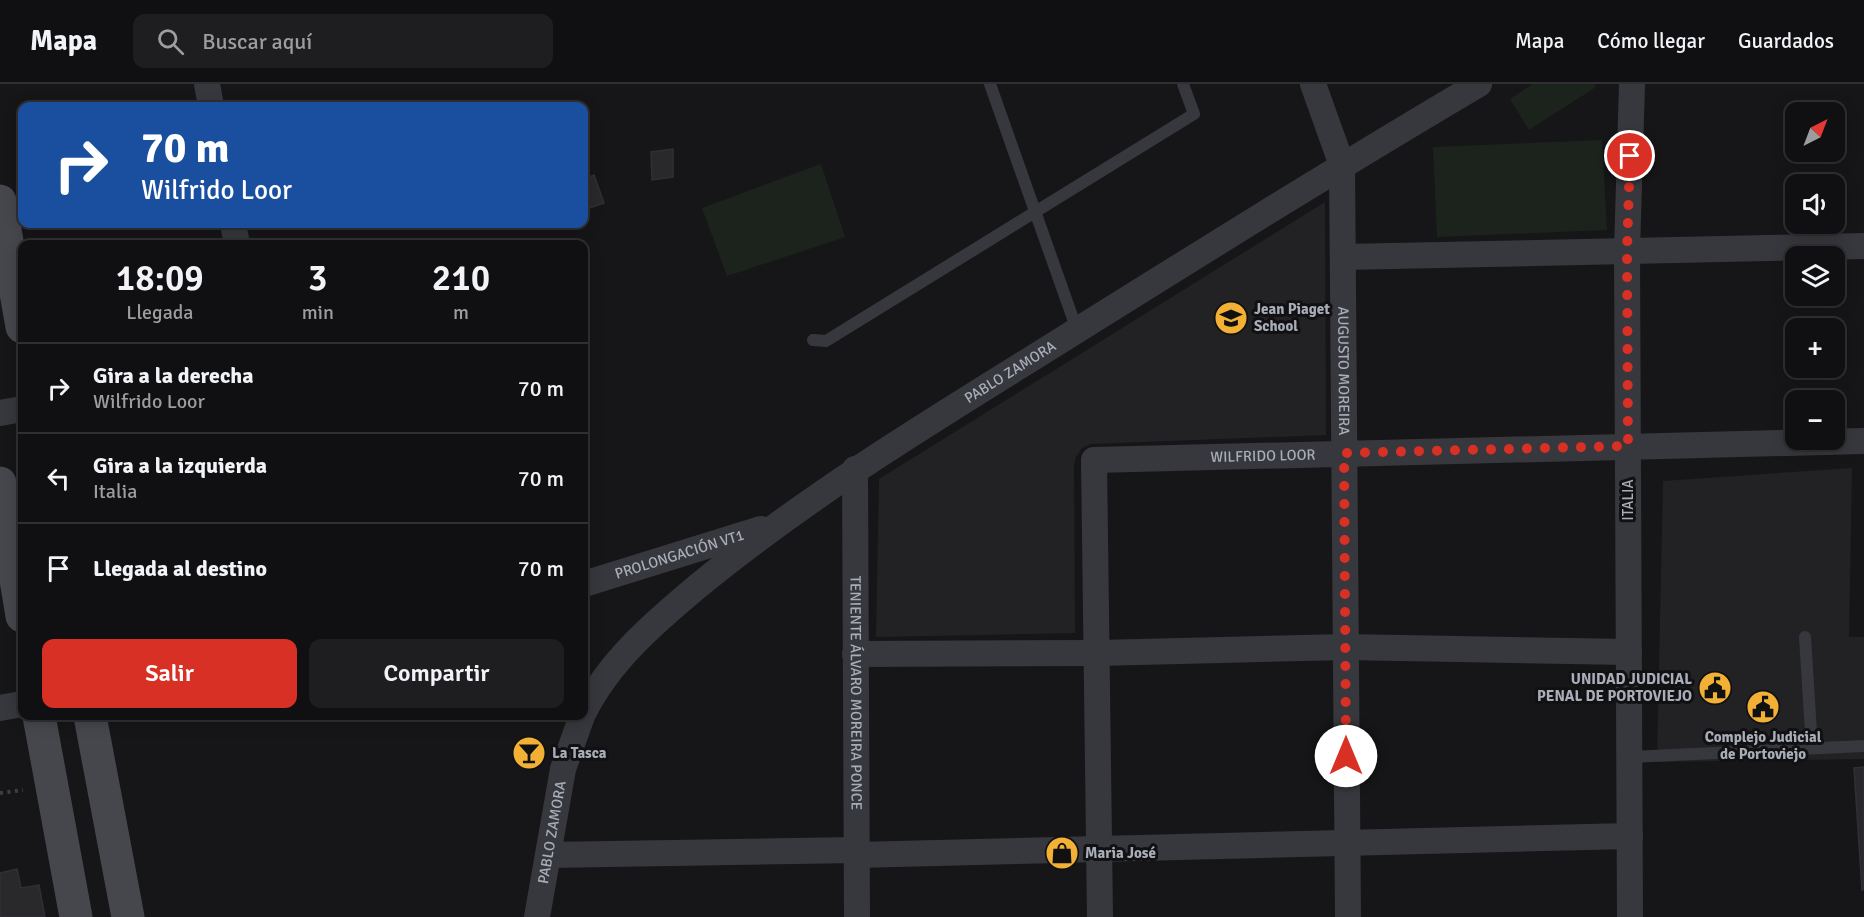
<!DOCTYPE html>
<html lang="es">
<meta charset="utf-8">
<style>
body{margin:0;font-family:Signika,sans-serif;background:#1e1e20;color:#f1f3f6;height:100vh;display:flex;flex-direction:column;font-size:22px;white-space:nowrap}
*{box-sizing:border-box;margin:0}
p{font-size:20px;color:#9c9d9f}
.icon{flex:none;width:33px;height:33px;fill:none;stroke:currentColor;stroke-width:2;stroke-linecap:round;stroke-linejoin:round}
.map{position:relative;flex:1;overflow:hidden}
.side{position:absolute;left:18px;top:156px;width:570px;height:480px;display:flex;flex-direction:column;background:#101012;border-radius:12px;box-shadow:0 3px 15px #0003,0 0 0 2px #303032}
.side>*{flex:none}
.top-card{position:absolute;left:18px;top:18px;width:570px;height:126px;border-radius:12px;box-shadow:0 3px 15px #0003,0 0 0 2px #303032;background:#1a4fa0;color:#fff;overflow:hidden}
.needle{width:39px;rotate:42deg}
.fabs{position:absolute;left:1785px;top:18px;display:grid;gap:12px}
.fabs a{display:grid;place-items:center;width:60px;height:60px;border-radius:12px;background:#101012;box-shadow:0 3px 15px #0003,0 0 0 2px #303032;font-size:30px}
.pin{position:absolute;display:grid;place-items:center;width:51px;height:51px;color:#fff;margin:-26px;border:3px solid #fff;border-radius:50%;box-shadow:0 2px 6px #0007}
.me{position:absolute;width:66px;margin:-33px;rotate:0deg;stroke-linejoin:round;filter:drop-shadow(0 0 4px #0008)}
.turn{display:flex;align-items:center;gap:21px;height:126px;padding:0 24px;font-size:27px}
.turn .icon{width:78px;height:78px;stroke-width:2.5}
.turn b{display:block;font-size:42px;line-height:51px}
.eta{display:flex;justify-content:space-evenly;align-items:center;height:102px;text-align:center}
.eta b{font-size:36px;font-weight:600;line-height:42px}
.primary-button{display:flex;gap:12px;margin-top:auto;padding:12px 24px}
.primary-button a{flex:1;height:69px;border-radius:12px;background:#d93025;color:#fff;font-size:24px;font-weight:600;line-height:69px;text-align:center}
.primary-button a+a{background:#1e1e20;color:#f1f3f6}
ul{padding:0;list-style:none}
li{display:flex;align-items:center;gap:18px;height:90px;padding:0 24px;border-top:2px solid #303032}
li div{flex:1}
li b{display:block;font-size:22px}
li em{font-style:normal}
header{display:flex;align-items:center;gap:36px;box-sizing:border-box;height:84px;padding:0 30px;background:#101012;border-bottom:2px solid #303032}
header strong{font-size:28px}
nav{display:flex;gap:33px;margin-inline-start:auto;font-size:21px}
.search{width:420px;height:54px;background:#1e1e20;display:flex;align-items:center;gap:15px;box-sizing:border-box;padding:0 21px;border-radius:12px;color:#9c9d9f;font-size:22px}
.map>svg:first-child{display:block}
</style>
<header>
<strong>Mapa</strong>
<div class="search"><svg class="icon" aria-label="search" viewBox="0 0 24 24"><circle cx="10" cy="10" r="6"/><path d="M15 15l6 6"/></svg>Buscar aquí</div>
<nav><a>Mapa</a><a>Cómo llegar</a><a>Guardados</a></nav>
</header>
<div class="map">
<svg width="1864" height="833" viewBox="0 0 1864 833">
<rect width="100%" height="100%" fill="#161618"/>
<path fill="#222225" d="M1325,118L1326,351L1091,360L1082,364L1076,373L1074,382L1075,549L876,553L879,395Z
M1852,384L1849,553H1864V675L1657,678L1663,397Z"/>
<path fill="#1c231d" d="M1533,0H1594L1596,3L1529,46L1510,15Z
M1602,56L1607,146L1437,153L1433,63Z
M821,80L845,153L727,192L702,124Z"/>
<path fill="#29292c" stroke="#303034" stroke-width="1.5" d="M673,65V93L652,96L651,68Z
M594,91L604,119L584,126V95Z
M1864,683V805L1862,806L1854,684Z
M17,785L21,804L39,801L45,833H0V789Z"/>
<g fill="none" stroke-linecap="round" stroke-linejoin="round">
<path stroke="#3d3f44" stroke-width="4" stroke-dasharray="3 4.5" stroke-linecap="butt" d="M0,709L23,706"/>
<path stroke="#37383d" stroke-width="12" d="M990,0L1077,246
M813,256L826,257L1194,30L1183,0
M1805,553L1812,664
M1630,673L1864,662"/>
<g stroke="#37383d" stroke-width="26">
<path d="M207,0L211,22"/>
<path id="s1" d="M1313,0L1342,81L1348,833"/>
<path d="M233,140L237,160"/>
<path d="M1343,173L1864,162"/>
<path d="M0,329L22,325"/>
<path id="s2" d="M855,385L857,833"/>
<path id="s3" d="M584,500L761,445"/>
<path d="M855,570L1098,569L1345,563L1629,568"/>
<path d="M0,624L22,620"/>
<path id="s4" d="M584,628C609,577 655,538 698,502C804,415 920,344 1036,272C1183,180 1330,88 1479,0"/>
<path d="M548,771L855,766L856,771L1630,752"/>
<path id="s5" d="M537,833L563,685L582,632"/>
<path id="s6" d="M1100,833L1094,376L1864,357"/>
<path d="M1630,833L1627,167L1632,0"/>
</g>
<path stroke="#45474d" stroke-width="33" d="M0,117L22,243
M0,399L22,532
M39,632L76,833
M90,632L128,833"/>
</g>
<g fill="none" stroke-linecap="round" stroke-linejoin="round">
<path stroke="#d93025" stroke-width="10" stroke-dasharray="0 18" d="M1346,672L1344,369L1628,362L1627,167L1630,72"/>
</g>
<defs>
<g id="school-disc" transform="scale(1.725)"><circle r="9.5" fill="#f2b134" stroke="#111113"/><path d="M0-5L7-2L0 1L-7-2ZM-4 1L0 2.5L4 1V4Q0 6-4 4Z" fill="#111"/></g>
<g id="civic-disc" transform="scale(1.725)"><circle r="9.5" fill="#f2b134" stroke="#111113"/><path d="M-.6-6.5H3V-4.5H.6V-3L4-1V1h2V6H-6V1h2V-1L-.6-3ZM-1.2 2.5V6h2.4V2.5Z" fill="#111"/></g>
<g id="bar-disc" transform="scale(1.725)"><circle r="9.5" fill="#f2b134" stroke="#111113"/><path d="M-6-5H6L.8 .8V4.5H3.5V6h-7V4.5H-.8V.8Z" fill="#111"/></g>
<g id="shop-disc" transform="scale(1.725)"><circle r="9.5" fill="#f2b134" stroke="#111113"/><path d="M-5-2.5h2.3a2.7 3.5 0 0 1 5.4 0H5L5.5 6h-11ZM-1.5-2.5h3a1.5 2.3 0 0 0-3 0Z" fill="#111"/></g>
</defs>
<g fill-rule="evenodd">
<use href="#school-disc" x="1231" y="234"/>
<use href="#civic-disc" x="1715" y="604"/>
<use href="#civic-disc" x="1763" y="623"/>
<use href="#bar-disc" x="529" y="669"/>
<use href="#shop-disc" x="1062" y="769"/>
</g>
<g text-anchor="middle" stroke-width="6" stroke-linejoin="round" paint-order="stroke">
<g font-size="15" font-weight="bold" fill="#a8adb8" stroke="#111113" text-anchor="start">
<text x="1254" y="230">Jean Piaget<tspan x="1254" dy="17">School</tspan></text>
<text x="1692" y="600" text-anchor="end">UNIDAD JUDICIAL<tspan x="1692" dy="17">PENAL DE PORTOVIEJO</tspan></text>
<text x="1763" y="658" text-anchor="middle">Complejo Judicial<tspan x="1763" dy="17">de Portoviejo</tspan></text>
<text x="552" y="674">La Tasca</text>
<text x="1085" y="774">Maria José</text>
</g>
<g font-size="15" fill="#a8adb8" stroke="#111113">
<text dy="5" stroke="none"><textPath href="#s4" startOffset="550">PABLO ZAMORA</textPath></text>
<text dy="5" stroke="none"><textPath href="#s1" startOffset="292">AUGUSTO MOREIRA</textPath></text>
<text dy="5" stroke="none"><textPath href="#s6" startOffset="626">WILFRIDO LOOR</textPath></text>
<text transform="translate(1628 416) rotate(-90)" y="5">ITALIA</text>
<text dy="5" stroke="none"><textPath href="#s3" startOffset="100">PROLONGACIÓN VT1</textPath></text>
<text dy="5" stroke="none"><textPath href="#s2" startOffset="224">TENIENTE ÁLVARO MOREIRA PONCE</textPath></text>
<text dy="5" stroke="none"><textPath href="#s5" startOffset="86">PABLO ZAMORA</textPath></text>
</g>
</g>
</svg>
<div class="fabs">
<a><svg class="needle" viewBox="-14 -14 28 28"><path d="M0-13l5 13h-10z" fill="#e53935"/><path d="M0 13l5-13h-10z" fill="#9c9d9f"/></svg></a>
<a><svg class="icon" aria-label="sound" viewBox="0 0 24 24"><path d="M4 9h4l5-4v14l-5-4H4zM17 9q2 3 0 6"/></svg></a>
<a><svg class="icon" aria-label="layers" viewBox="0 0 24 24"><path d="M12 4l9 5-9 5-9-5zM3 14l9 5 9-5"/></svg></a>
<a>+</a>
<a>−</a>
</div>
<div class="pin" style="left:1630px;top:72px;background:#d93025"><svg class="icon" aria-label="arrive" viewBox="0 0 24 24"><path d="M6 21V4h12l-3 4 3 4H6"/></svg></div>
<svg class="me" style="left:1346px;top:672px" viewBox="-20 -20 40 40"><circle r="19" fill="#fff"/><path d="M0-13L10 11 0 6-10 11z" fill="#d93025"/></svg>
<div class="top-card">
<div class="turn"><svg class="icon" aria-label="right" viewBox="0 0 24 24"><path d="M7 20v-9h11M14 6l5 5-5 5"/></svg><div><b>70 m</b>Wilfrido Loor</div></div>
</div>
<section class="side">
<div class="eta">
<div><b>18:09</b><p>Llegada</p></div>
<div><b>3</b><p>min</p></div>
<div><b>210</b><p>m</p></div>
</div>
<ul>
<li><svg class="icon" aria-label="right" viewBox="0 0 24 24"><path d="M7 20v-9h11M14 6l5 5-5 5"/></svg><div><b>Gira a la derecha</b><p>Wilfrido Loor</p></div><em>70 m</em></li>
<li><svg class="icon" aria-label="left" viewBox="0 0 24 24"><path d="M17 20v-9H6M10 6l-5 5 5 5"/></svg><div><b>Gira a la izquierda</b><p>Italia</p></div><em>70 m</em></li>
<li><svg class="icon" aria-label="arrive" viewBox="0 0 24 24"><path d="M6 21V4h12l-3 4 3 4H6"/></svg><div><b>Llegada al destino</b></div><em>70 m</em></li>
</ul>
<div class="primary-button"><a>Salir</a><a>Compartir</a></div>
</section>
</div>
